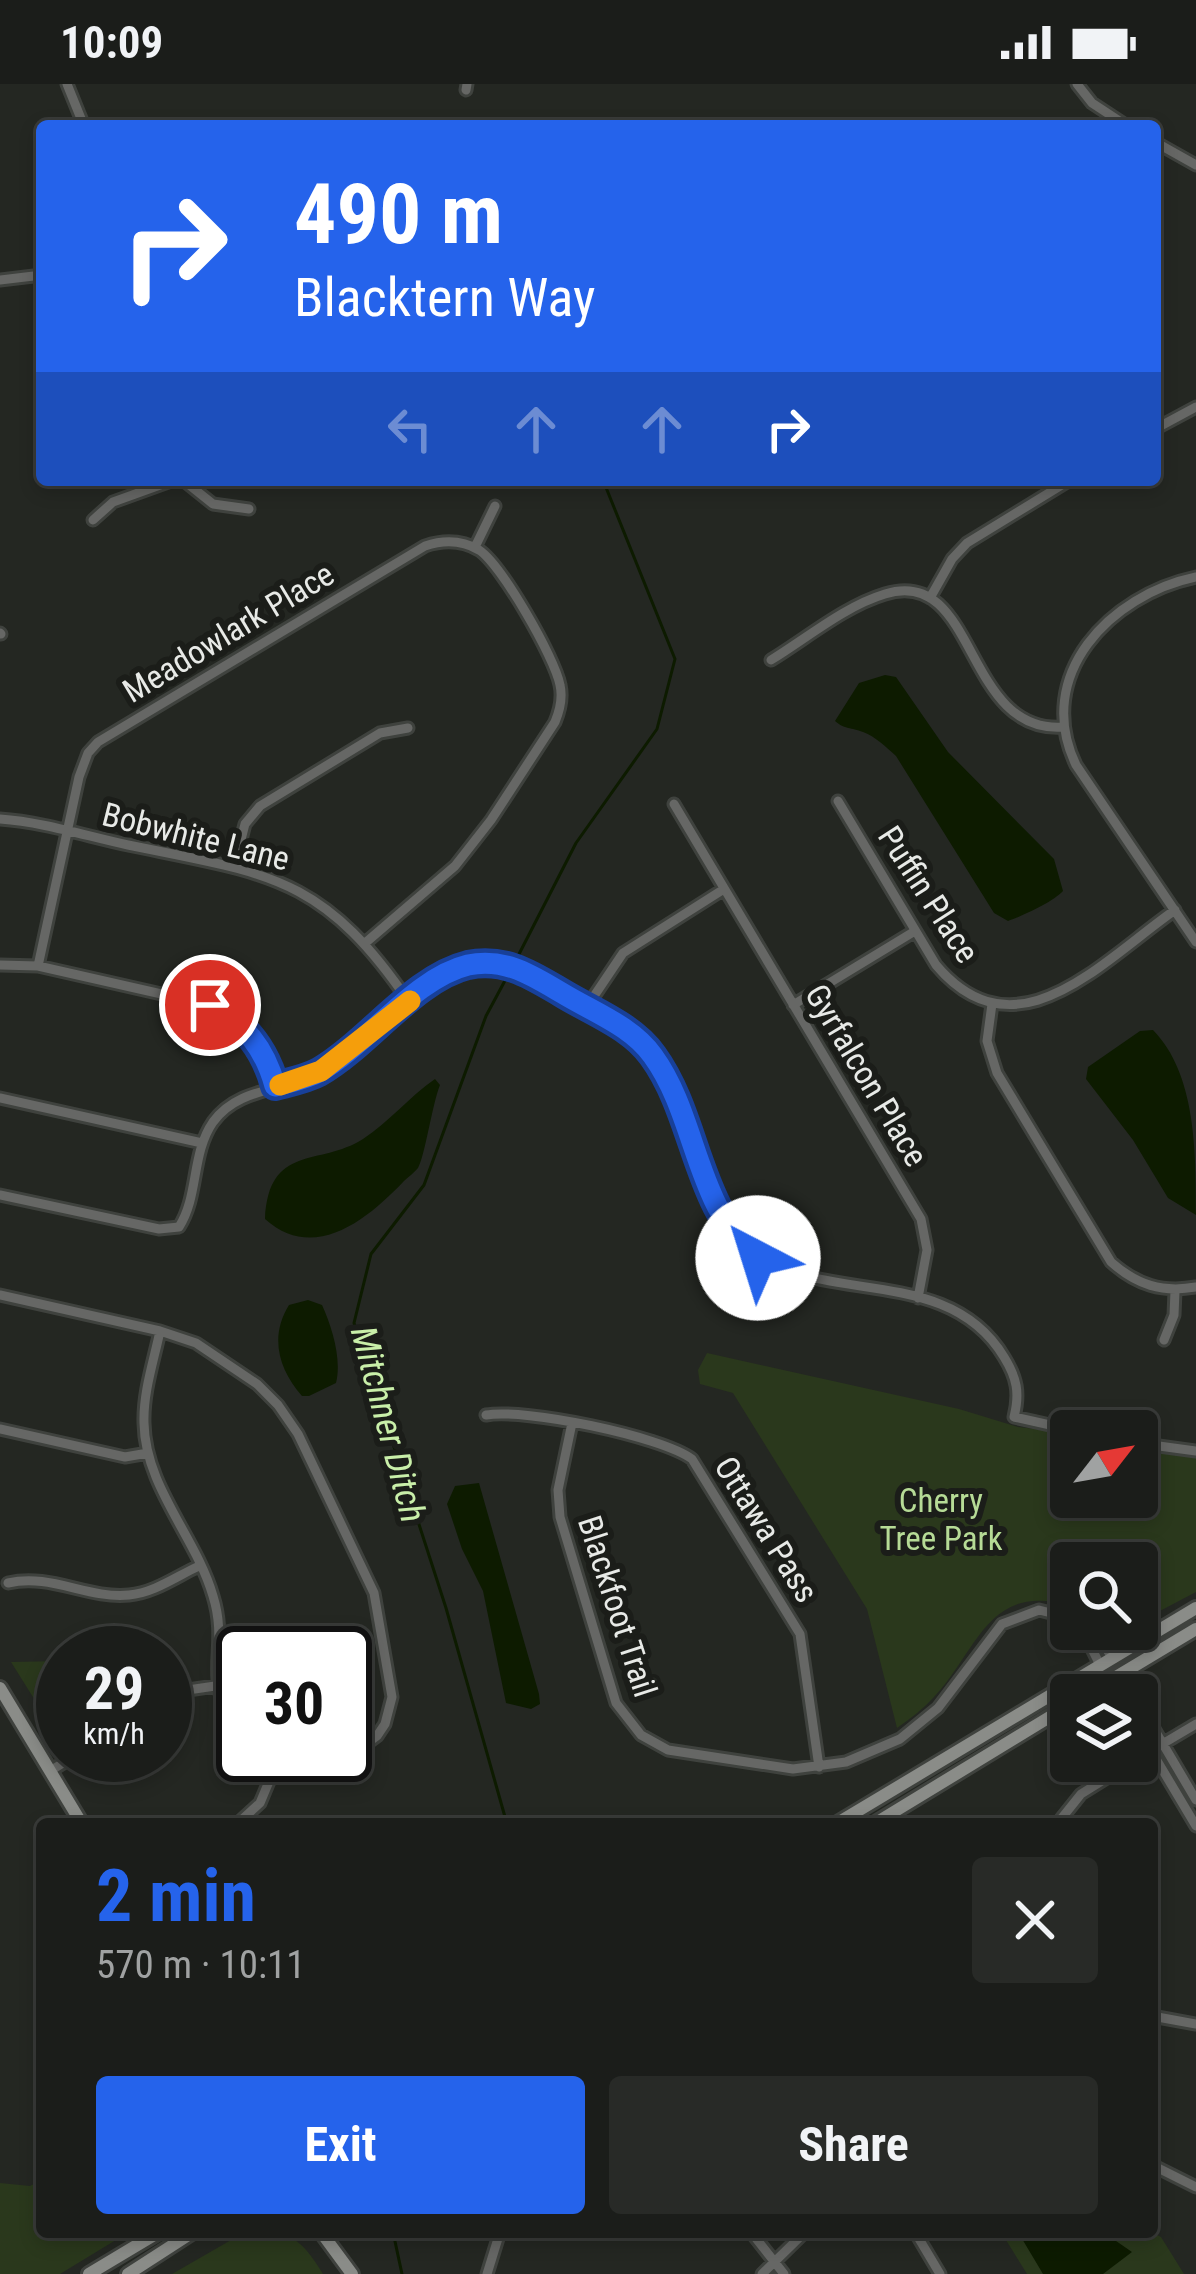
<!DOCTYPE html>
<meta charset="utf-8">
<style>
body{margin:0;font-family:"Roboto Condensed",sans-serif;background:#282a27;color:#f1f3f6;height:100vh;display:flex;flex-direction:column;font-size:45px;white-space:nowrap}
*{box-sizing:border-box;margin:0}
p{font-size:39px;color:#a0a2a2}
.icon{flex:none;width:66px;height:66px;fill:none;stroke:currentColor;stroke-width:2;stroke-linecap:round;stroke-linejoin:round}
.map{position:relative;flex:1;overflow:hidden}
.side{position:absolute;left:36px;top:1734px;width:1122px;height:420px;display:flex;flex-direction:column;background:#1b1d1a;border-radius:12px;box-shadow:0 6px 18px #0003,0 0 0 3px #393b39}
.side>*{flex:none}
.banner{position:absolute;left:36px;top:36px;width:1125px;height:366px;border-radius:12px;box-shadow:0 6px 18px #0003,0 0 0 3px #393b39;background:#2563eb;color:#fff;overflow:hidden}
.needle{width:78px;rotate:59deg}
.tools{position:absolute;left:1050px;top:1326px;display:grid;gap:24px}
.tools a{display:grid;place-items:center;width:108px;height:108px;border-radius:12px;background:#1b1d1a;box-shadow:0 6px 18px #0003,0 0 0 3px #393b39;font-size:60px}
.speed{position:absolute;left:36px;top:1542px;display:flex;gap:24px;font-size:60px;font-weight:700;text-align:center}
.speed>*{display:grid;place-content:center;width:156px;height:156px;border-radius:50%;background:#1b1d1a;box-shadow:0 6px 18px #0003,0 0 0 3px #393b39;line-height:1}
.speed small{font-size:30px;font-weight:400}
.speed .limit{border:6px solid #111;border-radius:18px;background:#fff;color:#111}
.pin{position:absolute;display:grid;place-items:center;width:102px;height:102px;color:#fff;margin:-51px;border:6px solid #fff;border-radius:50%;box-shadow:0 3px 12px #0007}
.me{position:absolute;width:132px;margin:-66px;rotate:320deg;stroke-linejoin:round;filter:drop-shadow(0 0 9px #0008)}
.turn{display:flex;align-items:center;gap:42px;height:252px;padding:0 60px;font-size:54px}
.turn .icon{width:156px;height:156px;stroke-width:2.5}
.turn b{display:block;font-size:84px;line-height:102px}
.lanes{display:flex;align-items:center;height:114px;padding:0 60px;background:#0003;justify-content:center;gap:60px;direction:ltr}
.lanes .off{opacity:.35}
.round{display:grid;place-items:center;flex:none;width:126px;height:126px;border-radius:12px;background:#282a27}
.headline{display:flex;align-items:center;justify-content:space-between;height:204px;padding:0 60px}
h1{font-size:72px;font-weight:700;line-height:90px;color:#2563eb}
.button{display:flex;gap:24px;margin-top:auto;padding:24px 60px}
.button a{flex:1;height:138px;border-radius:12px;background:#2563eb;color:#fff;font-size:48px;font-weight:700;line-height:138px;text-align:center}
.button a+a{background:#282a27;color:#f1f3f6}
.status{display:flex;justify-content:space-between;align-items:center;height:84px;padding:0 60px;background:#1b1d1a;direction:ltr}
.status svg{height:33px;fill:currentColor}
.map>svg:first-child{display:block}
</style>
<div class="status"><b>10:09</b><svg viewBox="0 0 49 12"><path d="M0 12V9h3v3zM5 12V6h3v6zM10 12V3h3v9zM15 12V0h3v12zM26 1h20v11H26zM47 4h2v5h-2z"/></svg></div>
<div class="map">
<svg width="1196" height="2190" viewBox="0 0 1196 2190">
<rect width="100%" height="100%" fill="#242722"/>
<path fill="#2a381c" d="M707,1269L959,1325L1018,1343L1071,1349V1413H1137V1363L1196,1374V1508L1137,1539V1479H1071V1522C988,1497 978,1566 934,1613C923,1625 910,1635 897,1644L867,1525L733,1309L700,1300L698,1286Z
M63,1577V1661L11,1578Z
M42,2096V2148H129L60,2190H0V2099L30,2102Z
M245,2148C290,2148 299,2151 323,2190H172Z
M1001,2148H1151L1161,2153L1184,2190H1027Z"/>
<path fill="#0d1b00" d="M885,591L896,593L948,668L1054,775L1063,807C1053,818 1022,832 1008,837L994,829L896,672C886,663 876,653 863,648C851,643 845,646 835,637L859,599Z
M1153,946C1196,990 1196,1067 1196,1131L1168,1114L1133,1056L1086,995L1088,983L1140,947Z
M435,995L440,1001C432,1021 425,1072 418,1084C414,1089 408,1093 404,1097C367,1136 314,1179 265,1135C269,1059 319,1083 363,1055C389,1038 409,1013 435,995Z
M308,1216L322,1221C332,1243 342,1275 336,1299L309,1312H302C279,1286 269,1253 289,1221Z
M479,1399L539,1610L540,1620L531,1625L506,1619L483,1507L462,1465L447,1420L455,1402Z
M1018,2148H1103L1132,2168L1103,2190H1043Z"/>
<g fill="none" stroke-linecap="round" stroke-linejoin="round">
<path stroke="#0d1b00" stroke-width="3" d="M517,874L576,759L657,645L675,575L603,396
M507,1740L446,1524L354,1239L371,1170L424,1101L486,932L508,891
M393,2148L402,2190"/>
<g stroke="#3f423e" stroke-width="15">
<path id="street" d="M67,0L84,42
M1077,0L1092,19L1127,42
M466,6L467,0
M1155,58L1196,81
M0,196L42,191
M1155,345L1196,323
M183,396L213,420L249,425
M93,436L113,418L174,396
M475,463L495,422
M1196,493C1110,511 1033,591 1076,681L1196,858
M930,514L952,475L967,459L1070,396
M0,549L1,550
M771,576C807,554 845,522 885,510C978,481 963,651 1064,643
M838,717L936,881C1016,976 1102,877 1175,826
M674,720L921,1135L927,1166L918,1214
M0,735C43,738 86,752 128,761C269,790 322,791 409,918
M234,783L245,740L260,722L380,649L408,644
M0,881L38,882L210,921C246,939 264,965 275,1002
M38,882L79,693L88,669L98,658L425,462C443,456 462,456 479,466C501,480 555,574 560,601C563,614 560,626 555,638L491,736L455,782L364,860
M992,920L987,957L997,989L1111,1178C1137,1201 1162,1209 1196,1203
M793,921L915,847
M586,924L623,869L724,805
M0,1014L202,1059
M0,1111L159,1145L179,1143C199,1112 191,1070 213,1038C239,1002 285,1008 320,988C368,960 404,913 453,887C493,872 521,884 556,905C586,924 623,938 647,965C697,1019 688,1111 743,1161C812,1225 946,1176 1004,1273C1017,1294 1020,1309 1014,1333L1077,1347
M0,1211L160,1247L196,1259L257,1300L278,1321L298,1350L374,1509L392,1613L385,1640L377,1652L346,1675L313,1682L264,1671
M160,1247C154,1276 143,1308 144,1339C145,1403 196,1453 213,1512C231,1570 197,1595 243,1654
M1164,1256L1174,1231L1175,1207
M486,1331C524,1324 661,1352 692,1375L800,1550L819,1683
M572,1339L558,1406L560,1433L616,1619L641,1651L668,1666L793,1685L846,1678L900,1655L938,1624L1002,1540L1039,1526L1071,1534
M0,1345L125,1373L148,1369
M1137,1359L1196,1367
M8,1499C51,1489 87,1515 129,1511C154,1509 177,1492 199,1482
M1082,1545L1100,1581
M1092,1545L1112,1573
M1121,1589L1134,1611
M1109,1597L1117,1611
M1137,1616L1196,1716
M165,1618L188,1606L215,1602
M1137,1643L1196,1742
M1137,1675L1196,1640
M50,1687L76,1671
M237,1740L260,1719L278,1676
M1057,1740L1081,1710L1134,1677
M1152,1932L1196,1940
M1152,2081L1196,2103
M751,2148L784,2190
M915,2148L940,2190
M487,2190L500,2148
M762,2190L805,2148"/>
</g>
<g stroke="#3f423e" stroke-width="18">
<path id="secondary" d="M0,1604L82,1740
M1086,1611L1196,1545
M836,1740L1196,1524
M874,1740L1071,1620
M321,2148L352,2190
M89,2190L159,2148
M128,2190L193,2148"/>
</g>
<use href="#street" stroke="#666765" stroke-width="9"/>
<use href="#secondary" stroke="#8a8c88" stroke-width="12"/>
</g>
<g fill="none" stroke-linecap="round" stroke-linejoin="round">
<g stroke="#184099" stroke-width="30">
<path id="route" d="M210,921C245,939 265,965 275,1002C290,998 306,995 319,988C368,960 414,894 468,881C505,873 533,892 562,909C593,928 632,942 653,972C698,1034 695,1124 758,1174"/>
</g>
<use href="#route" stroke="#2563eb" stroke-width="21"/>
<path stroke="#f59e0b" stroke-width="21" d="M280,1001L321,987L410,917"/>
</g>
<g text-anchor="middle" stroke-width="12" stroke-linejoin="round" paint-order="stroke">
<g font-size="33" fill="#e8eae7" stroke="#1b1d19">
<text transform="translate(228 548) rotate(-31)" y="12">Meadowlark Place</text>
<text transform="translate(196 752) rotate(14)" y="12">Bobwhite Lane</text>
<text transform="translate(929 810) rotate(57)" y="12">Puffin Place</text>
<text transform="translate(867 991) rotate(59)" y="12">Gyrfalcon Place</text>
<text transform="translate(767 1445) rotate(58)" y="12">Ottawa Pass</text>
<text transform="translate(618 1522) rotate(72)" y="12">Blackfoot Trail</text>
</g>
<g font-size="33" fill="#b6db96" stroke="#1b1d19">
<text x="941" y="1428">Cherry<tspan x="941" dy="38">Tree Park</tspan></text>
</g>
<g font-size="36" font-style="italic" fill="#c9efa9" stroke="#1b1d19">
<text transform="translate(389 1340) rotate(75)" y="13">Mitchner Ditch</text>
</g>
</g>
</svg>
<div class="tools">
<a><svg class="needle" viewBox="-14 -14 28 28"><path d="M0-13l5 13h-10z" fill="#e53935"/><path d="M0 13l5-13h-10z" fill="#a0a2a2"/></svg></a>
<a><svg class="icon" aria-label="search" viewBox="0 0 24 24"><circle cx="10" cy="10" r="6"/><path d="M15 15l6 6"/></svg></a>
<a><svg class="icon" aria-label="layers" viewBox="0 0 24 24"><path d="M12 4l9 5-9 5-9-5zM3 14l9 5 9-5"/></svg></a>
</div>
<div class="speed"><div>29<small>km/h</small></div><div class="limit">30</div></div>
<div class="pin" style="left:210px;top:921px;background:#d93025"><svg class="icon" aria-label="arrive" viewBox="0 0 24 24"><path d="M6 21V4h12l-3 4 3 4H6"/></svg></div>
<svg class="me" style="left:758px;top:1174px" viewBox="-20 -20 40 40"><circle r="19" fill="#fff"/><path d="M0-13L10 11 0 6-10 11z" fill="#2563eb"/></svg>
<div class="banner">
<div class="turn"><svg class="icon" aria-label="right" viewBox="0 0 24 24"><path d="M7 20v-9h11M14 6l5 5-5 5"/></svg><div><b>490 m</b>Blacktern Way</div></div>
<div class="lanes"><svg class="icon off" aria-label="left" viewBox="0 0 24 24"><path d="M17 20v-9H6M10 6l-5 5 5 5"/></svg><svg class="icon off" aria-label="ahead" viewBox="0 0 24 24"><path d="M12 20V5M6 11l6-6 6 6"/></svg><svg class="icon off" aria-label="ahead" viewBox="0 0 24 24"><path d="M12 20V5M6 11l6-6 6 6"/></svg><svg class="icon" aria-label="right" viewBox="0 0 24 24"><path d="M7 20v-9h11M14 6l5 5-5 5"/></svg></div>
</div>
<section class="side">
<div class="headline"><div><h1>2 min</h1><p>570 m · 10:11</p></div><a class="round"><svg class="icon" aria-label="close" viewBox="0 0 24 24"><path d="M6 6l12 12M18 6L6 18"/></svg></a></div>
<div class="button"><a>Exit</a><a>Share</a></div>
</section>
</div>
